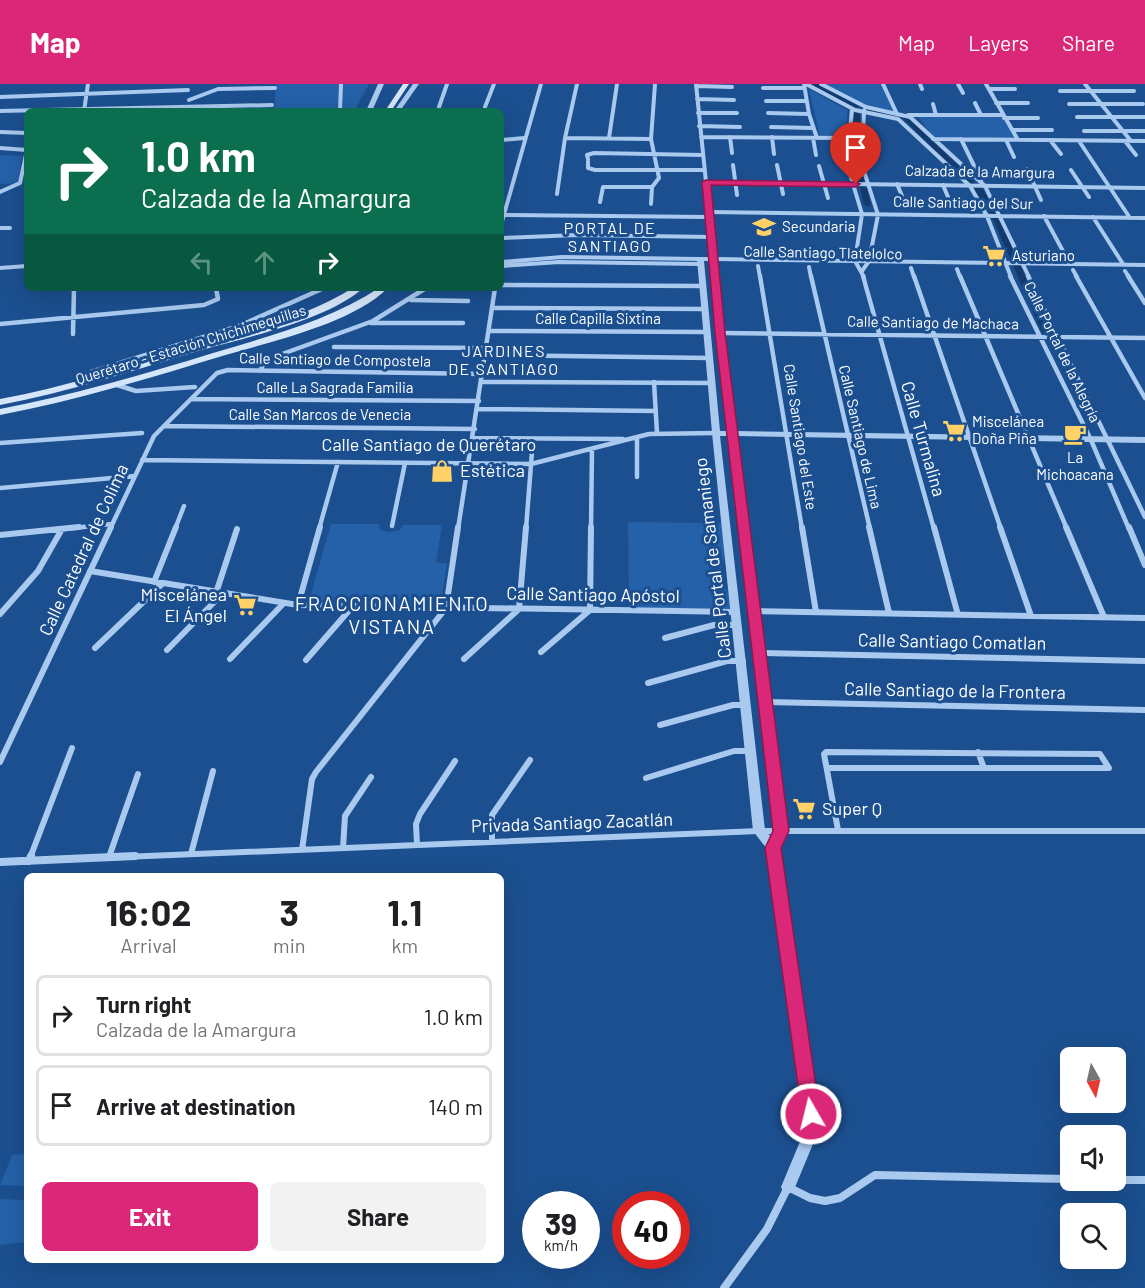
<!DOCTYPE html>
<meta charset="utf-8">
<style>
body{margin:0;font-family:Barlow,sans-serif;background:#f2f2f2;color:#202124;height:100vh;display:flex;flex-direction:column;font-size:22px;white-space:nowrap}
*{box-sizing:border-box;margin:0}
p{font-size:20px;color:#757577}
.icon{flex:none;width:33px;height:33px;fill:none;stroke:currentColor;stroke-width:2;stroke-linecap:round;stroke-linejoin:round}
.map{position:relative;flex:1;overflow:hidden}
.details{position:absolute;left:24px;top:789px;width:480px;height:390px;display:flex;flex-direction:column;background:#fff;border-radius:9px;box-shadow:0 6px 24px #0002}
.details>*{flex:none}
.guide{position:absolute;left:24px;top:24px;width:480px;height:183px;border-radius:9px;box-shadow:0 6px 24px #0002;background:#0b6e4f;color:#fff;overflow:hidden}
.needle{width:39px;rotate:172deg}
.controls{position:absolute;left:1060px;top:963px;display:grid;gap:12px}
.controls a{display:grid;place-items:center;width:66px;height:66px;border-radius:9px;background:#fff;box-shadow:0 6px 24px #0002;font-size:30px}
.speed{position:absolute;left:522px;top:1107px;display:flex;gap:12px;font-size:30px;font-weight:700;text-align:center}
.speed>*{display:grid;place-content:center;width:78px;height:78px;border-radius:50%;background:#fff;box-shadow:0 6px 24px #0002;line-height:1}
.speed small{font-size:15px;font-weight:400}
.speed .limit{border:9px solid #d22;background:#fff;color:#111}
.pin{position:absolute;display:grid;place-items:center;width:51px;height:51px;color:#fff;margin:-62px -26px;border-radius:50% 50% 50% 0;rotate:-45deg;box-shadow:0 0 6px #0007}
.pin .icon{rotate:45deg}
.me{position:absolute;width:66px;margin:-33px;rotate:352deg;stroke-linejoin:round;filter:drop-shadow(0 0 4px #0008)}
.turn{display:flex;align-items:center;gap:21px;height:126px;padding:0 18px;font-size:27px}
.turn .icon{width:78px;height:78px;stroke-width:2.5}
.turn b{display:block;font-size:42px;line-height:51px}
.lanes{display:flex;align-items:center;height:57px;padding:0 18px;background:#0003;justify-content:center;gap:30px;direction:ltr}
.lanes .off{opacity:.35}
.eta{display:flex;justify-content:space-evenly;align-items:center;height:102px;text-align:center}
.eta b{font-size:36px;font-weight:700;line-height:42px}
.action{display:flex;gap:12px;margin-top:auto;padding:12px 18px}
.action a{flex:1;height:69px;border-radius:9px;background:#db2777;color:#fff;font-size:24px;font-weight:700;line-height:69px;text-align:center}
.action a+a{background:#f2f2f2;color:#202124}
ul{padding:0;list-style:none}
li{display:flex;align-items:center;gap:18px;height:81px;margin:0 12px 9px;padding:0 6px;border:3px solid #e0e0e0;border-radius:9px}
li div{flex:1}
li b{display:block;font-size:22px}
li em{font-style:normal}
header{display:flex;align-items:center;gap:36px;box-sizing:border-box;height:84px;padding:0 30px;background:#db2777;color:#fff}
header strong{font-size:28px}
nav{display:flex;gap:33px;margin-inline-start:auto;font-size:21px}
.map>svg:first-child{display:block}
</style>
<header>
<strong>Map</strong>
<nav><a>Map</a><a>Layers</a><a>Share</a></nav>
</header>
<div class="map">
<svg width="1145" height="1204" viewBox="0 0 1145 1204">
<rect width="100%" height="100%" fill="#1b4f8f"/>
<path fill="#2461a8" d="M276,0H369L354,27H274Z
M825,0H881L894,28L866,23Z
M809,5L847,26V52H820Z
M918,32H1005L1018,55L934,54Z
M0,71L22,72L18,99L0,100Z
M628,438L724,439L726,469L721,485L723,501L730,512L731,524H629Z
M331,440H379L380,446L389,448L400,446L403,441H442L436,479H447L441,519L309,517Z
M27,1070V1102L0,1101L12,1071Z
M0,1115L27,1116V1158L0,1161Z"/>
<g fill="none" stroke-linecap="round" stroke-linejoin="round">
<path fill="#123a6d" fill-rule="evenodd" d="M810,0H818L860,23L855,24Z
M863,23L908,33L974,97V101H968L904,35L861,26V24Z
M857,25L860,27L859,82L865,98L861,100L857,98L853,82L854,27Z
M974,101H980L998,131L1050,248L1049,250L1042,248L992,133L973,103Z
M860,102L867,104L871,123L864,121Z"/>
<path stroke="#a9c9ee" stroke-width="4" d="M696,0L706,98
M804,0L809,30L817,54
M806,0L855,26L898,35L970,102L987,132L1011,193
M821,0L866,23L910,33L985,102L1029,193
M883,0L897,30
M920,0L922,5
M958,0L963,9
M986,0L1018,56
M1085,0L1131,57
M696,2L732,3
M763,4H803
M989,5H1015
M1060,7H1134
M0,13L188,6
M697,15L734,16
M189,16L218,5L275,4
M766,17H806
M975,19L981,31
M996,19H1028
M933,20L936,31
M1069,20H1143
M439,23L447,0
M485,23L494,0
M852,25L847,80L862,130L855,177L864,193
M0,27L272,21
M84,27L88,0
M340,27L341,0
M698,29H737
M768,29L809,30
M908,31H1003
M1077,33H1145
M1004,34H1038
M699,42L740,43
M771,43L813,44
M1012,46H1052
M1084,47H1145
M701,53L848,54
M730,53L732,69
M772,53L774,70
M565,54L651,55
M609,54L617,0
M813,54L816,71
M933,55L1145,57
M961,55L981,96
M501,56L524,54
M1006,56L1014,73
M1050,56L1061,70
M1079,57L1130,134
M1125,57L1136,71
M0,64L27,66L20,99L0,108
M588,75L587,71L594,69L703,71
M588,77V84L595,86H705
M733,81L737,111
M777,81L783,110
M819,82L828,114
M1027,85L1041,116
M1071,86L1089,113
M897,100L902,112
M943,101L948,113
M557,110L565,54L577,0
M600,118L603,103H652
M651,120L652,103L659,94L651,55L655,0
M708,128L1145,134
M504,131L708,133
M1044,132L1070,180
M1093,133L1123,180
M501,141L541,0
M0,144H10
M501,154L577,151L712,153
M501,178L562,173L700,175
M501,182L559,178L700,180
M758,182L760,193
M809,183L811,193
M0,184L27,182
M911,184L914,193
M957,185L960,193
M1073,186L1077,193
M862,187L869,177L878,131L862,81L864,26
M1125,187L1129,193"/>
<path stroke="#a9c9ee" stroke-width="4.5" d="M760,192L802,445
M811,192L870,445
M863,192L934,445
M914,192L1001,445
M960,192L1067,445
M1010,192L1091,356L1129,445
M1028,192L1145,433
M1076,192L1145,314
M1128,192L1145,219
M501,201L702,202
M411,216L468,217
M493,224L704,225
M371,239H463
M0,240L204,221L218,215L216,204
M489,247L706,248
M720,249L1145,254
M73,250L74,204
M334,263L487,264
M486,271L709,274
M260,287L264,279L274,273L373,237L426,204
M87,297L91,288L239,242L324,204
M482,298L711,299
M654,298L657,349
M117,301L136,307L195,303
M191,315L479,317
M478,325L656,327
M164,342L475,345
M473,354L623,355
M637,354V393
M0,359L142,349
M142,376L531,380L649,350L716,349
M0,404L135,392
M392,442L405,379
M64,445L112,440
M110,445L154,352L217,289L228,286L483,290
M175,445L184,422
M319,445L338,378
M458,445L495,204
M526,445L533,355
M591,445L592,365"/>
<path stroke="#a9c9ee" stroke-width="6" d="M802,443L816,528
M869,443L889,529
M934,443L958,531
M1000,443L1031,532
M1066,443L1104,533
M1129,443L1145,481
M0,451L79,443
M90,487L298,521L737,528
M154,498L176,443
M216,509L237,445
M298,521L320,443
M754,527L1145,534
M0,530L38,487L62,445
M665,554L714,541H738
M95,564L162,500
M167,566L222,510
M541,568L590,526L591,443
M759,569L1145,577
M230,575L283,520
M464,575L519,525L526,443
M306,576L353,522
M648,599L727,577H743
M765,618L1145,626
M660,641L733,621H747
M978,668L984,684
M0,678L111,443
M828,684H1109L1100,670L826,668L824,670L838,746
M646,694L734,667H752
M492,757V731L530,676
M417,761L416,740L420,730L455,677
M343,764L345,732L371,693
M302,766L312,695L316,688L446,524L458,443
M191,770L213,687
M109,773L138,690
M30,774L72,664
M99,774L759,747H1145"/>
<path stroke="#a9c9ee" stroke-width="8" d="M29,777L31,772
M0,778L135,772
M1116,1096H1145
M724,1204L767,1145L788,1103L810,1114L825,1117L840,1114L875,1091L1071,1095"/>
<path fill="#a9c9ee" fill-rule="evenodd" d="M378,0H384L372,27H366Z
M413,0H419L400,27H394Z
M0,46L27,47V51L0,50Z
M706,96L1145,102V106L709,100L716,173L1145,179V183L717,177L736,347L1145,353V359L737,352L787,747L779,764L818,1030V1048L793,1108L788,1110L783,1108L781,1103L804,1048V1030L767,765L753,747L712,349L697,175L700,173H710L703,98ZM704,177H710L728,347H720ZM720,352H728L775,747L772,754L765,746Z"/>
<path fill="#d6e6fa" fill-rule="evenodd" d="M403,0H409L391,27H385Z
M353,204H363C328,236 244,254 198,267C132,287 68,308 0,321V315C65,303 127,283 190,264C246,247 303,235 353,204Z
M379,204H388C352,239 277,256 229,270C153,293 78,316 0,331V325C72,311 142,291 213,269C270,252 328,237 379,204Z"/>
</g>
<path fill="#db2777" stroke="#8e194d" stroke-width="1.5" d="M706,96L856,98L860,100L856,103L711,101L725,249L789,747L781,764L820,1030L817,1035L811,1038L804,1035L802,1030L765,764L773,747L715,249L702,98Z"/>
<defs>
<g id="school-bare" transform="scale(1.8)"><path d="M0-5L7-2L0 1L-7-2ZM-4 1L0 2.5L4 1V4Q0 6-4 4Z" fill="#ffd166" stroke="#1b4f8f" stroke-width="2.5" paint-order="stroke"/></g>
<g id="supermarket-bare" transform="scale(1.8)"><path d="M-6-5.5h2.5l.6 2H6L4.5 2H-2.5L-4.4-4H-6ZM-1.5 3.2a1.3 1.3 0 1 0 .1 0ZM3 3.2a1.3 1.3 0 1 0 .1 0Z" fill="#ffd166" stroke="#1b4f8f" stroke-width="2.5" paint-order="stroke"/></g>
<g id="cafe-bare" transform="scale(1.8)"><path d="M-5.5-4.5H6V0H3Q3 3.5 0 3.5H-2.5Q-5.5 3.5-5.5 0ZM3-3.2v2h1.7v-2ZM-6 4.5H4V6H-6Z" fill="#ffd166" stroke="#1b4f8f" stroke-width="2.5" paint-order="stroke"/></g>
<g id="shop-bare" transform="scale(1.8)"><path d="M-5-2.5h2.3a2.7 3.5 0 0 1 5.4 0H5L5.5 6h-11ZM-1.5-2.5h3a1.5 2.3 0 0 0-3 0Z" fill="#ffd166" stroke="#1b4f8f" stroke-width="2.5" paint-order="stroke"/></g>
</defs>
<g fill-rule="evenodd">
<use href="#school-bare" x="764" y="143"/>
<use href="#supermarket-bare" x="994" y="172"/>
<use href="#supermarket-bare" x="954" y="347"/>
<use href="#cafe-bare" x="1075" y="350"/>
<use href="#shop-bare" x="442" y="387"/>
<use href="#supermarket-bare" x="245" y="521"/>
<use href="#supermarket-bare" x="804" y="725"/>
</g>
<g text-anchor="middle" stroke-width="6" stroke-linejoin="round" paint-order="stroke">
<g font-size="15" fill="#fff" stroke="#1b4f8f">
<text transform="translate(980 88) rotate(1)" y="5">Calzada de la Amargura</text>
<text transform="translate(963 119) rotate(1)" y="5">Calle Santiago del Sur</text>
<text transform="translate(823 169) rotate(1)" y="5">Calle Santiago Tlatelolco</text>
<text x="598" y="240">Calle Capilla Sixtina</text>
<text transform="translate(933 239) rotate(1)" y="5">Calle Santiago de Machaca</text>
<text transform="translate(191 261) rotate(-17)" y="5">Querétaro - Estación Chichimequillas</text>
<text transform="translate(1062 268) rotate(64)" y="5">Calle Portal de la Alegría</text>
<text transform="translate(335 276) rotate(1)" y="5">Calle Santiago de Compostela</text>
<text x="335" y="309">Calle La Sagrada Familia</text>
<text x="320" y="336">Calle San Marcos de Venecia</text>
<text transform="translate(800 353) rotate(81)" y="5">Calle Santiago del Este</text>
<text transform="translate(860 353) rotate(77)" y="5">Calle Santiago de Lima</text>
</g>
<g font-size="15" fill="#fff" stroke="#1b4f8f" text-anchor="start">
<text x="782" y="148">Secundaria</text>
<text x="1012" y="177">Asturiano</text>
<text x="972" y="343">Miscelánea<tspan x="972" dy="17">Doña Piña</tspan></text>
<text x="1075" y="379" text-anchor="middle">La<tspan x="1075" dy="17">Michoacana</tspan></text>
</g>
<g font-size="16" letter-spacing="1.5" fill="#fff" stroke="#1b4f8f">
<text x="610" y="150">PORTAL DE<tspan x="610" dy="18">SANTIAGO</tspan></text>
<text x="504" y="273">JARDINES<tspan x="504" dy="18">DE SANTIAGO</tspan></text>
</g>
<g font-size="18" fill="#fff" stroke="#1b4f8f">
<text transform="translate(923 355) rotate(74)" y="6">Calle Turmalina</text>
<text x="429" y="367">Calle Santiago de Querétaro</text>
<text transform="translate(84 466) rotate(-65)" y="6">Calle Catedral de Colima</text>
<text transform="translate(713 474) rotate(-97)" y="6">Calle Portal de Samaniego</text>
<text transform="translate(593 511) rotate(1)" y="6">Calle Santiago Apóstol</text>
<text transform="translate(952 558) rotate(1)" y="6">Calle Santiago Comatlan</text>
<text transform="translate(955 607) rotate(1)" y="6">Calle Santiago de la Frontera</text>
<text transform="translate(572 739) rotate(-2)" y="6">Privada Santiago Zacatlán</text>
</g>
<g font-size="18" fill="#fff" stroke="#1b4f8f" text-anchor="start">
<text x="460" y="393">Estética</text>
<text x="227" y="517" text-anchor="end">Miscelánea<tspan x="227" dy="21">El Ángel</tspan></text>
<text x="822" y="731">Super Q</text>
</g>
<g font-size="20" letter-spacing="1.5" fill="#fff" stroke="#1b4f8f">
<text x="392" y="527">FRACCIONAMIENTO<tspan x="392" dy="23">VISTANA</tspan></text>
</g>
</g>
</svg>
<div class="controls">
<a><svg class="needle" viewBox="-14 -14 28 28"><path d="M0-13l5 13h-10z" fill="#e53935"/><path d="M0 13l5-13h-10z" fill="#757577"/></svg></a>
<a><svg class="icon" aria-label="sound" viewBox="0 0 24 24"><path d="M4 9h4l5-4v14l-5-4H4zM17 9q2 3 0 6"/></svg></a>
<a><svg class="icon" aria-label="search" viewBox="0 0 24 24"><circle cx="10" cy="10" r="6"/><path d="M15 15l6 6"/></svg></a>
</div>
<div class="speed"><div>39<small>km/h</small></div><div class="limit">40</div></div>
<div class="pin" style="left:856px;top:100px;background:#d93025"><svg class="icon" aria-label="arrive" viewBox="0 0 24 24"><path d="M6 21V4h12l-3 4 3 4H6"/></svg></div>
<svg class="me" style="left:811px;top:1030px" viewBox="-20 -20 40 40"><circle r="17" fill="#db2777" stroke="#fff" stroke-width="3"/><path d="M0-11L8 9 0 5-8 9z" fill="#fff"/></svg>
<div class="guide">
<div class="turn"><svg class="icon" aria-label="right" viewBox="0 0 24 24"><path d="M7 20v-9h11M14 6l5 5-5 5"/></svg><div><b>1.0 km</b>Calzada de la Amargura</div></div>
<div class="lanes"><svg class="icon off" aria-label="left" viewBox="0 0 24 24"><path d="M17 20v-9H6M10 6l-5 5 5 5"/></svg><svg class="icon off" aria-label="ahead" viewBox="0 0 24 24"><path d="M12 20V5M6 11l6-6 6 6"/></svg><svg class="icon" aria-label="right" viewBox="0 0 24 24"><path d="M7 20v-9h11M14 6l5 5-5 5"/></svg></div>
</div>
<section class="details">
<div class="eta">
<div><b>16:02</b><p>Arrival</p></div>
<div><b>3</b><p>min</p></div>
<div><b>1.1</b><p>km</p></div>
</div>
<ul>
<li><svg class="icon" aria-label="right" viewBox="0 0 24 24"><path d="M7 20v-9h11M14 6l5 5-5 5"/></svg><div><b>Turn right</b><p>Calzada de la Amargura</p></div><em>1.0 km</em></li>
<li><svg class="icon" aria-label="arrive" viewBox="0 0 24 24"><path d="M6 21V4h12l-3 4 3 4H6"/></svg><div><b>Arrive at destination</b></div><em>140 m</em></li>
</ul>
<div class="action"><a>Exit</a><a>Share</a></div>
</section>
</div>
